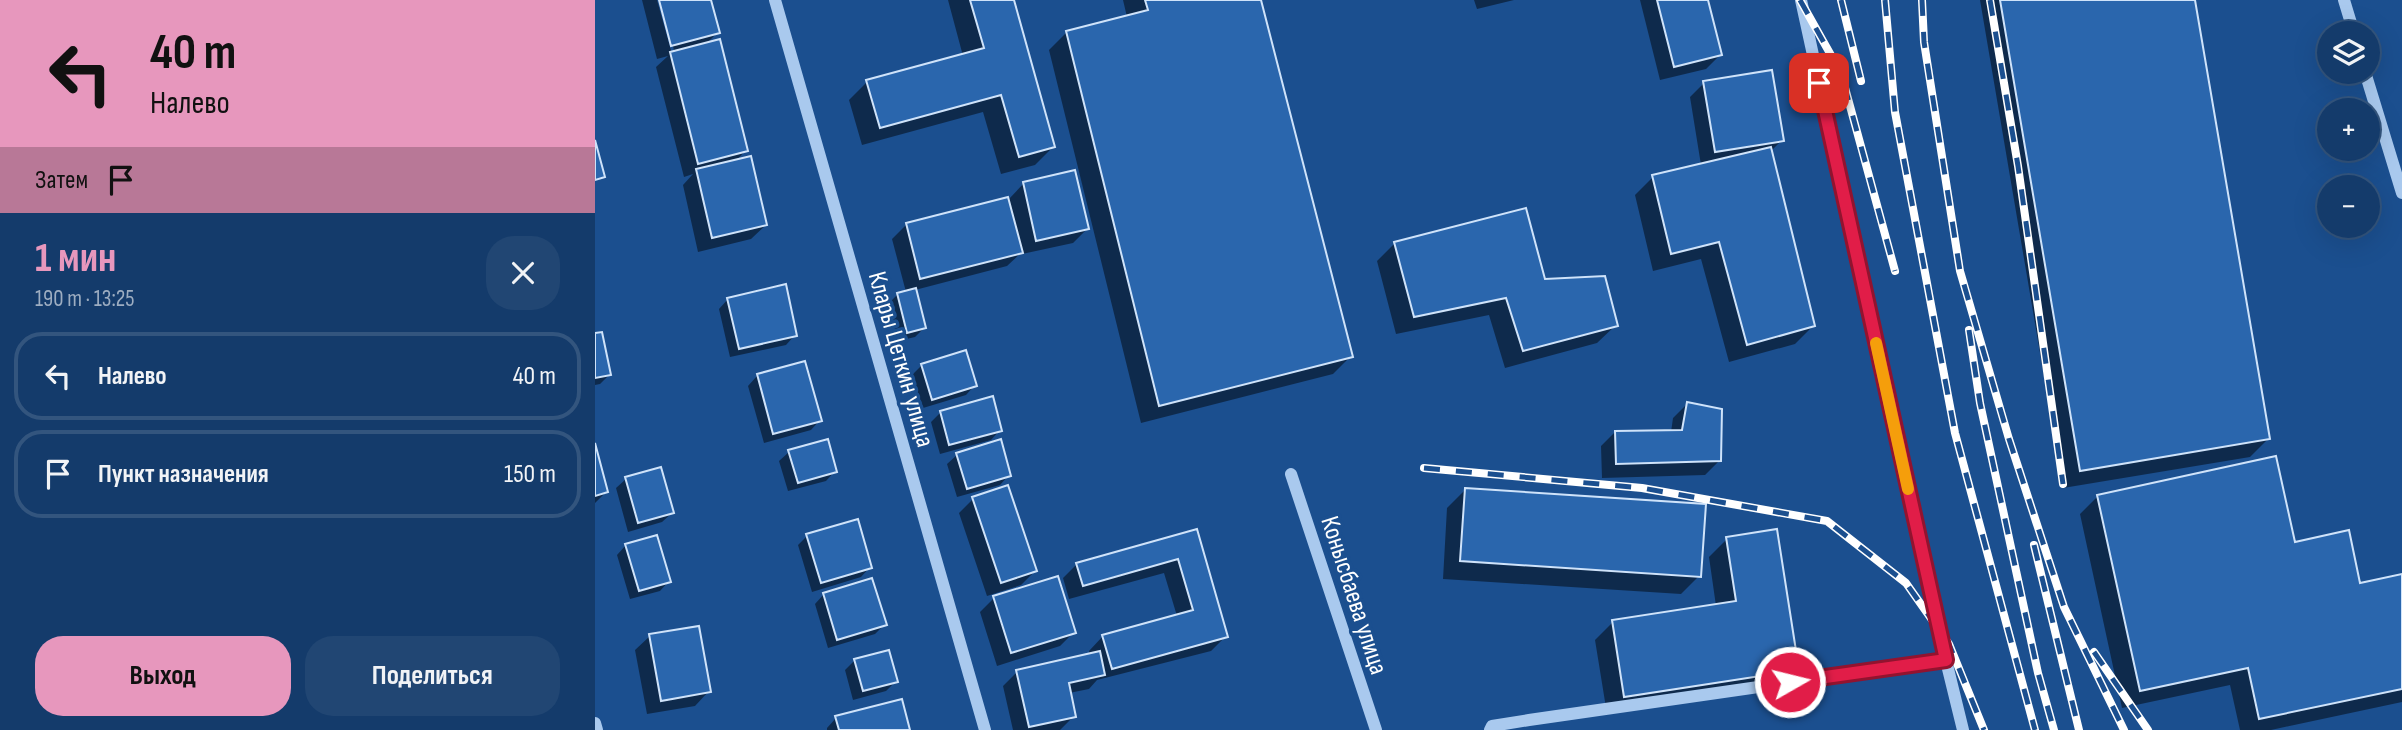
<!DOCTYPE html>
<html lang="ru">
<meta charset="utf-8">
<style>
body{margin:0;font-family:"Sofia Sans Condensed",sans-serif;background:#214673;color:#f1f3f6;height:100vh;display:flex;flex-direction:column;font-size:26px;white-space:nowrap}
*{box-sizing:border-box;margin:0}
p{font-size:23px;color:#9dadc1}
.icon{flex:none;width:38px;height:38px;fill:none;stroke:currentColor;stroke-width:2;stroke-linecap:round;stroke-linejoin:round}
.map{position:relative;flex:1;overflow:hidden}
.drawer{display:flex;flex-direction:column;background:#143b6b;width:595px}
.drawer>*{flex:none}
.guide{background:#e797bd;color:#111;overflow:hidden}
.buttons{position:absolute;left:1722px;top:21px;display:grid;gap:14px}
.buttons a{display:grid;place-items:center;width:63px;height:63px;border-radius:50%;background:#143b6b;box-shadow:0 7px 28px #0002,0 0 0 2px #33557e;font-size:35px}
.pin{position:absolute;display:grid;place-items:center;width:60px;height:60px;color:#fff;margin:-30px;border-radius:14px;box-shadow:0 4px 10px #0006}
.me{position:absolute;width:77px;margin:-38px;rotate:82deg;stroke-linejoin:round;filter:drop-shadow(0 0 5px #0008)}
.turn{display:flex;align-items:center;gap:24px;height:147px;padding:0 35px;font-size:32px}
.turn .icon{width:91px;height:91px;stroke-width:2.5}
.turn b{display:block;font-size:49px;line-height:60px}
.then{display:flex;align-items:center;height:66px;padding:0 35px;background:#0003;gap:14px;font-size:26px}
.round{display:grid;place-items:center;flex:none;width:74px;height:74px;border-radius:28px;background:#214673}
.summary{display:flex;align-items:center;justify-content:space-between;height:119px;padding:0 35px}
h1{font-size:42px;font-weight:700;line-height:52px;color:#e797bd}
.action{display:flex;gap:14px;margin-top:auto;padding:14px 35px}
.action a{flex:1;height:80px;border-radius:28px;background:#e797bd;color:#111;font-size:28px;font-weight:700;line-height:80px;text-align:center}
.action a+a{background:#214673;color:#f1f3f6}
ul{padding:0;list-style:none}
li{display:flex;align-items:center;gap:21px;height:88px;margin:0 14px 10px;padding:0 21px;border:4px solid #33557e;border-radius:28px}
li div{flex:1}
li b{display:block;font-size:26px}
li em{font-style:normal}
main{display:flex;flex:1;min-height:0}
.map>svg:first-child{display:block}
</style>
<main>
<section class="drawer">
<div class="guide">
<div class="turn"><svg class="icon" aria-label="left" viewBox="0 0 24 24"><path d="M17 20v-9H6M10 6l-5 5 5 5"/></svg><div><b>40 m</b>Налево</div></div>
<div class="then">Затем<svg class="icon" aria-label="arrive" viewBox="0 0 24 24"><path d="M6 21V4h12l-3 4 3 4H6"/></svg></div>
</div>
<div class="summary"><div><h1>1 мин</h1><p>190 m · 13:25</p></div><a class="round"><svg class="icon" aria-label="close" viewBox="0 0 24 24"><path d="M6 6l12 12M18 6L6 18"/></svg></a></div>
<ul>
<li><svg class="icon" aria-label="left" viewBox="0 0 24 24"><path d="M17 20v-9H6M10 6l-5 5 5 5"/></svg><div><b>Налево</b></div><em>40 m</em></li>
<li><svg class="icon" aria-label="arrive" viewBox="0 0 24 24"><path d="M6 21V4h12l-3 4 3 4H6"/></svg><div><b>Пункт назначения</b></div><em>150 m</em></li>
</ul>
<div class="action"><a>Выход</a><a>Поделиться</a></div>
</section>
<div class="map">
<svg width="1807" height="730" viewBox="0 0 1807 730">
<rect width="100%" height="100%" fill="#1b4f8f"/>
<path fill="#0007" d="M47,0H62L77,54H80L66,0H114L123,32L111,44L151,150L140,162L171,225L156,239L103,252L88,185L98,174L89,177L61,67L73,56L62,59Z
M353,0H417L458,147L440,165L406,174L388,112L267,145L254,100L272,82L368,56Z
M528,0H664L756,356L738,374L546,423L454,50L472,32L532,17Z
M879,0H919L882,9Z
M1045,0H1112L1125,55L1111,69L1065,80Z
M1385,0H1598L1673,439L1655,457L1468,488Z
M1109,83L1187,140L1175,152L1218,326L1200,344L1134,362L1106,259L1058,271L1040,195L1058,177L1106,165L1095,97Z
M429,183L492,229L478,243L427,254V252L412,266L320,290L330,327L320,337L303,341L293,304L303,294L311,292L297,239L311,225L414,199Z
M800,243L948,280L1021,325L1002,343L910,368L894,315L801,334L782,261Z
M133,299L200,335L191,345L135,357L124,309Z
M0,335L15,374L5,384L0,385Z
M209,363L225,420L216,430L169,443L153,386L162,376Z
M327,365L380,385L371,395L328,408L317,375Z
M1092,404L1124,461L1110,475L1007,478L1006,446L1020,432H1076L1078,418Z
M346,412L405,430L396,440L345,454L336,422Z
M0,449L11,492L0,503Z
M194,452L240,471L231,481L193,491L184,461Z
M362,455L414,475L405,485L362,497L352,464Z
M31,479L77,513L67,522L33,532L21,488Z
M870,490L1104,576L1086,594L848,579L852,508Z
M1503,496L1698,544L1764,585L1807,576V702L1676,730H1645L1635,685L1527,708L1485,514Z
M378,499L440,571L426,585L392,596L364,513Z
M601,531L631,636L616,651L502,680L494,689L474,693L479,716L465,730H418L408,686L422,672L495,655L494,651L508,636L582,616L569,573L474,599L468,578L482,564Z
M212,536L275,567L266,577L217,592L203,545Z
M1132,539L1203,670L1185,688L1012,714L1000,640L1018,622L1121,606L1114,557Z
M31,545L74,581L65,591L35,599L22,555Z
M229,594L290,624L280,634L233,648L220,604Z
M399,598L479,632L465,646L402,666L385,612Z
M55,636L114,691L100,706L52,714L40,650Z
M260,660L301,681L291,691L258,700L250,670Z
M241,718L314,730H232V728Z"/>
<path fill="#2a66ad" stroke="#cfe3fa" stroke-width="2" d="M64,0H116L125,33L76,46Z
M375,0H419L460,147L424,157L406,95L285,128L271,80L389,48Z
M550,0H666L758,357L564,406L471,31L553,10Z
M1062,0H1113L1127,55L1079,67Z
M1405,0H1600L1675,439L1485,471Z
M125,39L153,151L103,164L75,52Z
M1177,70L1189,141L1120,152L1108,81Z
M0,140L10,177L0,180Z
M1176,147L1220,326L1152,345L1124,242L1076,254L1057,175Z
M156,156L172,225L117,238L101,169Z
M480,170L494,229L441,241L428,182Z
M413,197L428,253L325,279L311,223Z
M931,208L950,279L1010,276L1023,326L928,351L911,298L819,317L799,242Z
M191,284L202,336L144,349L132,298Z
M321,288L331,328L312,333L302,293Z
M7,332L16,375L0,378V333Z
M371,350L382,386L337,400L326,364Z
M210,361L227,421L178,434L162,374Z
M398,396L407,431L354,445L345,411Z
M1092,402L1127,409L1126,461L1021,464L1020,431L1087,430Z
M233,439L242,472L203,483L193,450Z
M406,439L416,476L372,489L361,453Z
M0,443L13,492L0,496Z
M1681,456L1700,542L1754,530L1765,583L1807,574V689L1664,719L1653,668L1545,691L1502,495Z
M66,467L79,513L43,523L30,477Z
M413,485L442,571L406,583L377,497Z
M870,488L1111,504L1106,577L865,561Z
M263,519L277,568L226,583L211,534Z
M602,529L633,637L517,669L507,635L598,610L583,559L488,586L481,563Z
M1182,529L1204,670L1029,697L1017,620L1141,601L1131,537Z
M62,535L76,582L44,591L30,544Z
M463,576L481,633L416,653L398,596Z
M277,578L292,625L242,640L228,593Z
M104,626L116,692L66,701L54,634Z
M294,650L303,682L268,691L259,659Z
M505,651L510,675L474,683L481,717L434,727L421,670Z
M307,699L315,730H244L240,716Z"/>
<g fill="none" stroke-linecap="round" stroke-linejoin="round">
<path stroke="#a9c9ee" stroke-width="12" d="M180,0L390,730
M1206,0L1343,628L1368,730
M1749,0L1759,33
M1770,72L1807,193
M696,474L781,730
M0,723L2,730
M895,730L897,726L934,720L1351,660"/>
<g stroke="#fff" stroke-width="8">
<path id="rail" d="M1205,0L1246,73L1300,271
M1246,0L1266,81
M1290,0L1300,112L1360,433L1440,730
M1327,0L1329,42L1365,271L1414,439L1469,607L1529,730
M1395,0L1423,166L1468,484
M1374,330L1385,403L1443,673L1459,730
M829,468L1047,488L1232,521L1311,583L1354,644L1389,730
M1439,545L1484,730
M1499,652L1553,730"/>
</g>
<use href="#rail" stroke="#1b4f8f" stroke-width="5" stroke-dasharray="16" stroke-linecap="butt"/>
</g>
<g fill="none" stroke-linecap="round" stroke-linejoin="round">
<g stroke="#92132f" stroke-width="18">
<path id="route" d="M1195,682L1351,660L1224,83"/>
</g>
<use href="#route" stroke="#e11d48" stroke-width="12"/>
<path stroke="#f59e0b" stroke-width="12" d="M1281,343L1313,489"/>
</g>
<g text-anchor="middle" stroke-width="7" stroke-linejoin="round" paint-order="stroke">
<g font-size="26" fill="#fff" stroke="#1b4f8f">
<text transform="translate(307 359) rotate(74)" y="9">Клары Цеткин улица</text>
<text transform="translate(760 595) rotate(72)" y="9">Конысбаева улица</text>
</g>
</g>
</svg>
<div class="buttons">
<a><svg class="icon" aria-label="layers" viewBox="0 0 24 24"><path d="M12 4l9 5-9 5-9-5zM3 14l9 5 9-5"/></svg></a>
<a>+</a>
<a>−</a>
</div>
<div class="pin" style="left:1224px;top:83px;background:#d93025"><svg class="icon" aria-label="arrive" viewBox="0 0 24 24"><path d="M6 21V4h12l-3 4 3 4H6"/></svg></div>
<svg class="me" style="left:1195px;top:682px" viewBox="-20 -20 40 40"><circle r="17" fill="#e11d48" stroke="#fff" stroke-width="3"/><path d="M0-11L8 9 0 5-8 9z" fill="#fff"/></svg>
</div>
</main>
